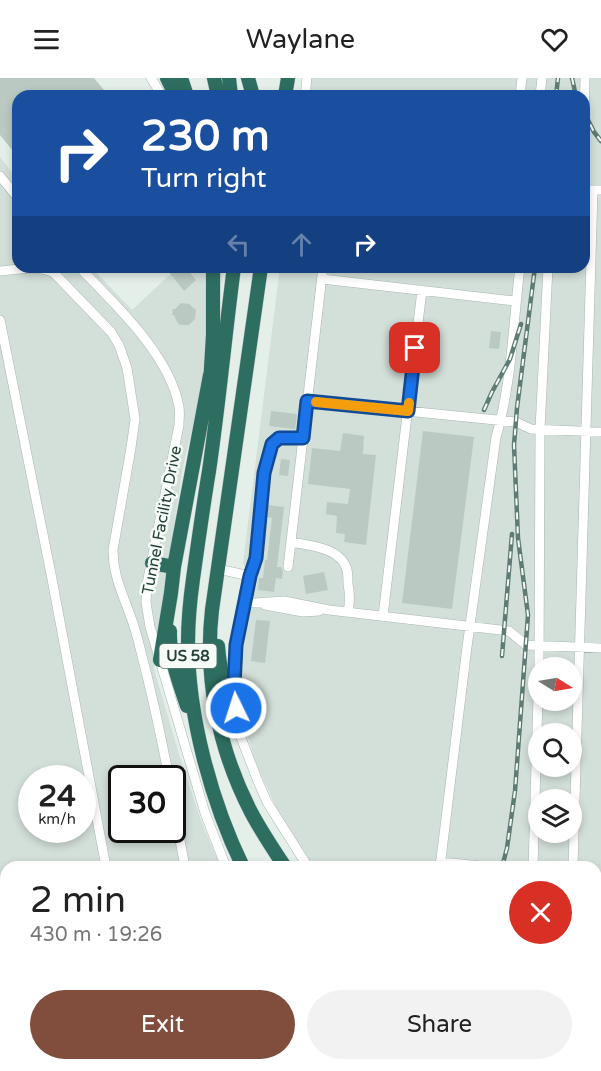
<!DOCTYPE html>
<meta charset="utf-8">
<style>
body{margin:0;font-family:"Varela Round",sans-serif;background:#f2f2f2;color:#222;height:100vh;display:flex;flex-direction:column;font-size:22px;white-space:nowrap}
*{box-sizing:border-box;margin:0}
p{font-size:20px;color:#767676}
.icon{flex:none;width:33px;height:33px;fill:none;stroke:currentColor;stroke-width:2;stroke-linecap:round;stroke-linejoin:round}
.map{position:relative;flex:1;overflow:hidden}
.panel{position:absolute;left:0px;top:783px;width:602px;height:210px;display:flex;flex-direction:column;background:#fff;border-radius:18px 18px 0 0;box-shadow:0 3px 9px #0003}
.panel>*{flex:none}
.guide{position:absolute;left:12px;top:12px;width:578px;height:183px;border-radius:18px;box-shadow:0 3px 9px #0003;background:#1a4fa0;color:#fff;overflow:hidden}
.needle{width:39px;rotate:101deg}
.fabs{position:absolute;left:528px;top:579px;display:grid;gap:12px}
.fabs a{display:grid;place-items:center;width:54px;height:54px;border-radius:50%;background:#fff;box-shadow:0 3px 9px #0003;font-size:30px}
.speed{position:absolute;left:18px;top:687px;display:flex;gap:12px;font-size:30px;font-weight:700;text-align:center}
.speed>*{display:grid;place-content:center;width:78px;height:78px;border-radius:50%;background:#fff;box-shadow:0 3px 9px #0003;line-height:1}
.speed small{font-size:15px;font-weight:400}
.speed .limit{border:3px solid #111;border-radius:9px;background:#fff;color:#111}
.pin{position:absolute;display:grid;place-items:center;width:51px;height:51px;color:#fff;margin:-26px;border-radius:12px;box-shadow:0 3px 9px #0006}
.me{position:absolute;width:66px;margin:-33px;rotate:356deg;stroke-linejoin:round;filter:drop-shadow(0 0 4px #0008)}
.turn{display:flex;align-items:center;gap:21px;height:126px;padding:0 30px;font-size:27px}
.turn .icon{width:78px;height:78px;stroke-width:2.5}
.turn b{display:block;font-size:42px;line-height:51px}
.lanes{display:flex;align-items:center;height:57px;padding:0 30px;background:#0003;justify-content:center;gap:30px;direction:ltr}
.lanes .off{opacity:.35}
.round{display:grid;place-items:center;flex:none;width:63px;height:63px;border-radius:32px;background:#f2f2f2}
.headline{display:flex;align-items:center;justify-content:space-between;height:102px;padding:0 30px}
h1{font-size:36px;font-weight:600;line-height:45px}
.cta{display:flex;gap:12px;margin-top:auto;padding:12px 30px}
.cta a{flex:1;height:69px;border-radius:36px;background:#814d3d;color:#fff;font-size:24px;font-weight:600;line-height:69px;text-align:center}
.cta a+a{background:#f2f2f2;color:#222}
header{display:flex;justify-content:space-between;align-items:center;height:78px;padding:0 30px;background:#fff;font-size:27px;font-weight:600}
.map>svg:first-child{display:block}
</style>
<header><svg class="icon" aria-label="menu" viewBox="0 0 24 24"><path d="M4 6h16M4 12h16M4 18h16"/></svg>Waylane<svg class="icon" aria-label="heart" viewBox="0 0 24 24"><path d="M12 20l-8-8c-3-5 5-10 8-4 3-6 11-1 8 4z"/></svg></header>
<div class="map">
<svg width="601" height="993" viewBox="0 0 601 993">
<rect width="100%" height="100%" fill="#e5efea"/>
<path fill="#d3dfd9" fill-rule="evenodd" d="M303,0H601V993H427L430,987H596V789H314L277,731L256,685L245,649L240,627L239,599L240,565L252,504L243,485L280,189H584V18H301ZM538,590H572V622H538ZM538,656H572V688H538ZM538,722H572V754H538Z
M0,79L18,102V189H91L132,232L178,189H223L218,243L183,389L161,532L154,591L182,686L202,745L221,789H6V987H342L346,993H0ZM32,700H82V752H32ZM122,700H172V752H122Z"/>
<path fill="#bacac3" d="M0,0H94L109,18H18V79L0,57Z
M165,189H182L184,192L186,190L196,202L184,213Z
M181,225L189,226L196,232L195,241L189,247H180L177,244L174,237H172L173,231H175Z
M491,253L501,254L499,271L489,270Z
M271,333L297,336L295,351L269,348Z
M423,353L474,359L452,531L402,525Z
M343,355L364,358L363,376L376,377L366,467L344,464L345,456L336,455L337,438L326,436L327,424L348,426L350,411L308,406L312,370L340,373Z
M281,381L290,382L288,398L279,397Z
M268,427L284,429L277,489H281L283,493L282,501L276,500L274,514L258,512L259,500H263L265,482H267L272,440L267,439Z
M324,494L328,512L306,516L303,498Z
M256,542L270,543L265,585L251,583Z"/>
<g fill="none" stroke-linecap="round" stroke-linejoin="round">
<path stroke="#beccc7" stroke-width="14" stroke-dasharray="14 7" stroke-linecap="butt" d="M365,987L368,993
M420,987L425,993"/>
<g stroke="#a7b7b1" stroke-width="10">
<path id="minor" d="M151,0L162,18
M305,18L307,0
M520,18L522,0
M540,18L542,0
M584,49L585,0
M0,98L18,120
M584,112H601
M79,189C114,225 170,277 179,329C180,335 179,341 179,347L147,506L146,524L150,549L205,735L226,789
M0,193C19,192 37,186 54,195L111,254L119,267L127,290L135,341L131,370L113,472C113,496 121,512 129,534C134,547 138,561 141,574C152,616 161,658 169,700
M322,201L515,223
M0,242L52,501L106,789
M307,323L516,344L531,351L601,354
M303,360H279L272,366L264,395L256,480L250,498L236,567L234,608L240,657L257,701L267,724L308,789
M291,464C310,468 341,469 347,492C348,496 348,502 348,506C350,516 350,524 348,534
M288,489L323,189
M218,491L250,498
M253,525L284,523L329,532L509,553L526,567L601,570
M265,527L303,534L319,533
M383,538L422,212
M539,590L540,351L548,189
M172,720L185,789
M440,784L492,789
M440,789L467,569L496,359C512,305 513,245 520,189
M533,789L538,619
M573,789L593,112
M596,801L601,802
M0,825H6
M0,932H6
M29,987L30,993
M145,987L146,993
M300,987L303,993
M388,987L393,993
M217,993L220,987
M315,993L323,987
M450,993L452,987"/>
</g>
<g stroke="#c1cac8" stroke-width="15">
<path id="highway" d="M167,0L176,18
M181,0L187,18
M214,0L218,18
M229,0L231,18
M248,0L253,18
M285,18L288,0
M234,189C225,257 219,325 209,393C203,429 198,465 193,501C190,522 188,543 188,565C188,638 211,723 243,789
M261,189L212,532C204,601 219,672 251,734C261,753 273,771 285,789
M210,306L213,257V189
M152,485L174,489
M170,553C169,579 179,604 187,628
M218,568C220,595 227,621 239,646
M160,582L171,515L174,489L210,297"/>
</g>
<use href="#minor" stroke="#fff" stroke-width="9"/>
<use href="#highway" stroke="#2e6e61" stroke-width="14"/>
<g stroke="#5e7c74" stroke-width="4.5">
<path id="rail" d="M572,0L576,18
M556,18L558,0
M584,34L594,54L601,63
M484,332L492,314L510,281L521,246
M502,578L512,456
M502,789L507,770L515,713L528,537L518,460L514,367L517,330L535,189
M330,993L339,987"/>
</g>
<use href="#rail" stroke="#f6fbf8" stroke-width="2" stroke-dasharray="7" stroke-linecap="butt"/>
</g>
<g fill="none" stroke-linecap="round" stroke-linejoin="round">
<g stroke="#114b97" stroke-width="15">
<path id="route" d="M236,630L234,608L236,567L250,498L256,480L264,395L272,366L279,360H303L307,323L408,333L415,270"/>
</g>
<use href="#route" stroke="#1a73e8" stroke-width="10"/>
<path stroke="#f59e0b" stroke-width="10" d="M316,324L408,333L409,325"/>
</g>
<g text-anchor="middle" stroke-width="5" stroke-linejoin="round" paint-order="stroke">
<rect fill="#f6fbf8" stroke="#627972" stroke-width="1.5" x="159.5" y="566" width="57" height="24" rx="4.5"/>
<g font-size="15" font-weight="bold" fill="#234139">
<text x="188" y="583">US 58</text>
</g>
<g font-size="16" fill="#234139" stroke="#f6fbf8">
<text transform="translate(161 442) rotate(-79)" y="6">Tunnel Facility Drive</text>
</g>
</g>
</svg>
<div class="fabs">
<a><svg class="needle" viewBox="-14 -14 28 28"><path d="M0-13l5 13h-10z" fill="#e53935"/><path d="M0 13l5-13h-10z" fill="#767676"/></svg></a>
<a><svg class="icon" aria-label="search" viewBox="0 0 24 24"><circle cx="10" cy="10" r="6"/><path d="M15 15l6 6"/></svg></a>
<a><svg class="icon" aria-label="layers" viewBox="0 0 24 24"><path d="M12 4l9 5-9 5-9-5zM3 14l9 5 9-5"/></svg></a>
</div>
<div class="speed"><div>24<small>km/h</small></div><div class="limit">30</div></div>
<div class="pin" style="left:415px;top:270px;background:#d93025"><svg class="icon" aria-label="arrive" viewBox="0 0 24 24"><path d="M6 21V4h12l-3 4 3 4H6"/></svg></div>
<svg class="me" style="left:236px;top:630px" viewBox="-20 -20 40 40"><circle r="17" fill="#1a73e8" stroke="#fff" stroke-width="3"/><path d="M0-11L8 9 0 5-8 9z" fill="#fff"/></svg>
<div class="guide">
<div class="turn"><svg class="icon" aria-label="right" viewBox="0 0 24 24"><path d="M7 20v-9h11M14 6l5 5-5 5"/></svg><div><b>230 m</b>Turn right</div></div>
<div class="lanes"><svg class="icon off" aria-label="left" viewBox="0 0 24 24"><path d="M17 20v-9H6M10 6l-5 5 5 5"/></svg><svg class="icon off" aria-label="ahead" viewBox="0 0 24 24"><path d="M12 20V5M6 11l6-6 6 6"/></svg><svg class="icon" aria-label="right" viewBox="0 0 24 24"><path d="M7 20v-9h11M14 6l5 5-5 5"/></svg></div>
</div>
<section class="panel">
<div class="headline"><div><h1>2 min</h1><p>430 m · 19:26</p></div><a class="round" style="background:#d93025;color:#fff"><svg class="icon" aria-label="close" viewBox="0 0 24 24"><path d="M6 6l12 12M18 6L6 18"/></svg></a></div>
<div class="cta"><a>Exit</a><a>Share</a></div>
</section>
</div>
